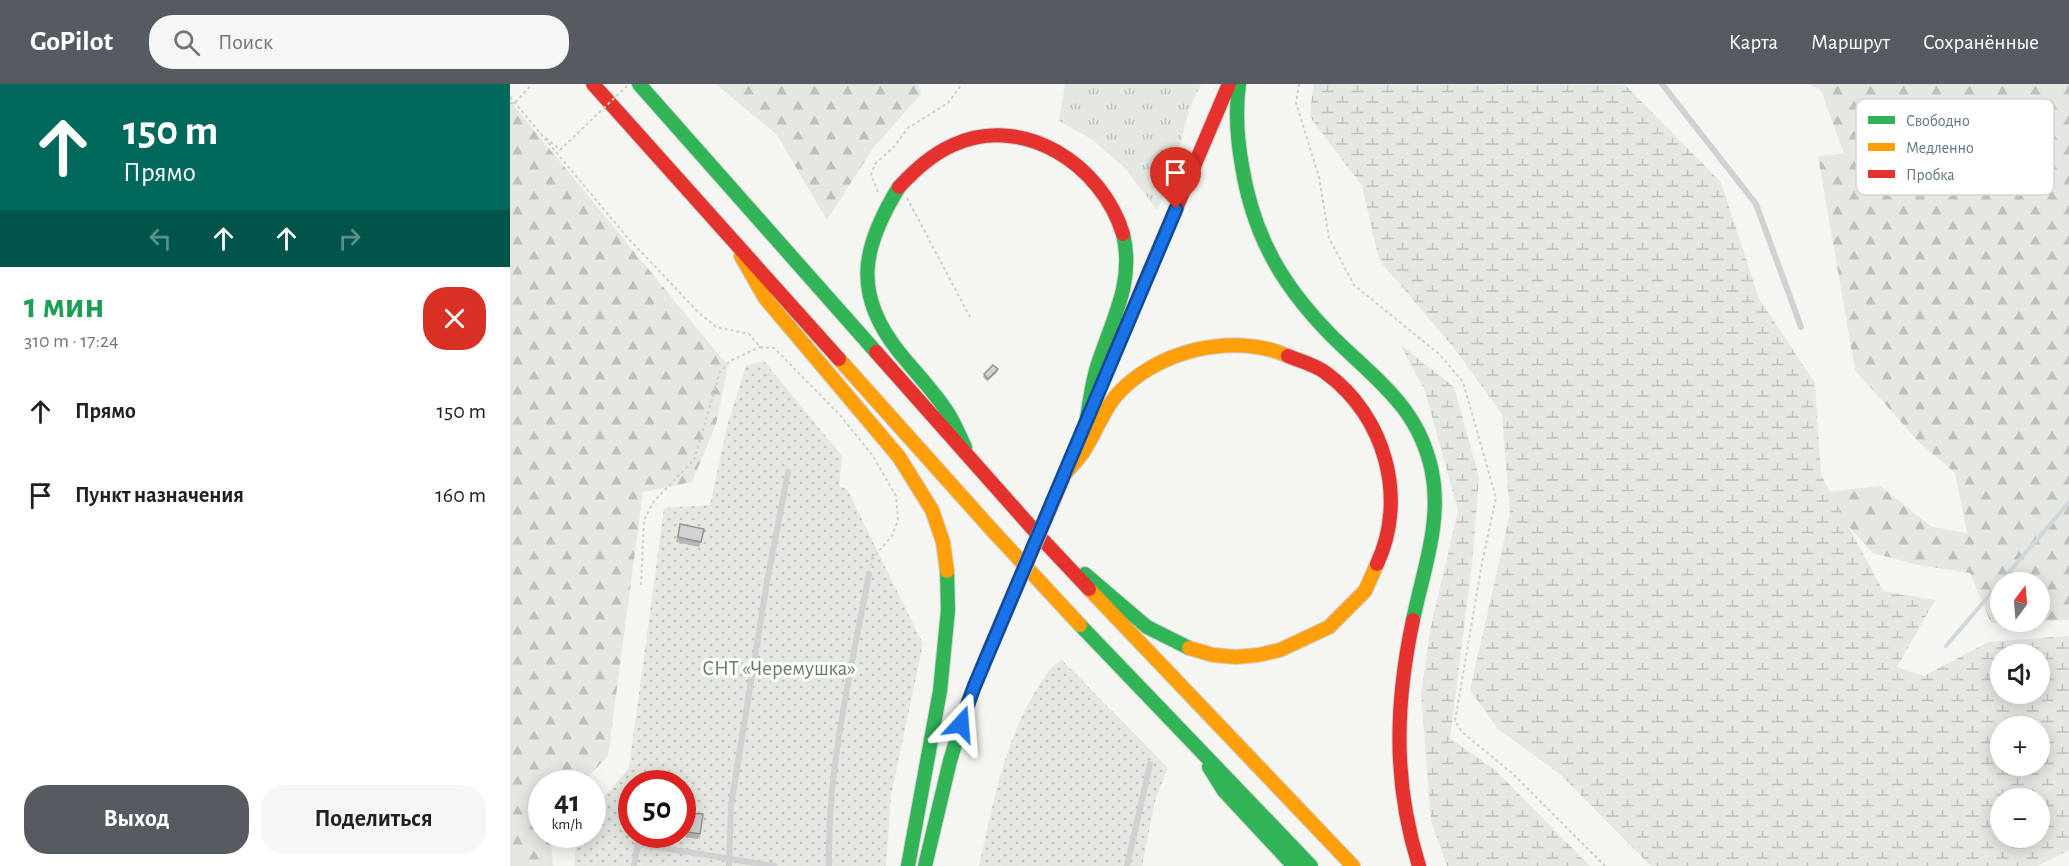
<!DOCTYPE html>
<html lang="ru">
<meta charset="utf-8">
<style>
body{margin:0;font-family:"Alegreya Sans",sans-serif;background:#f6f6f6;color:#202124;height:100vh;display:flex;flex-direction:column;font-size:22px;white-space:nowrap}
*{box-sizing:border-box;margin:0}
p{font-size:20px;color:#757577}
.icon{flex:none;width:33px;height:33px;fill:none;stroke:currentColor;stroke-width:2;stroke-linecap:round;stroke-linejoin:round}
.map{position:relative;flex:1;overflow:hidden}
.sheet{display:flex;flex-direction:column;background:#fff;width:510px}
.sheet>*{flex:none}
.hud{background:#00695c;color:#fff;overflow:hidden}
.needle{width:39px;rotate:16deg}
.fabs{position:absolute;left:1480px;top:488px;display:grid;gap:12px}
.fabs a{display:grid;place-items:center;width:60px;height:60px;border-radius:50%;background:#fff;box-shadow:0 3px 15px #0003;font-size:30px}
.speed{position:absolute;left:18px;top:686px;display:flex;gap:12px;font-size:30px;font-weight:700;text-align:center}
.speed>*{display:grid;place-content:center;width:78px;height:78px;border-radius:50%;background:#fff;box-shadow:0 3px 15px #0003;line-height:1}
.speed small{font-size:15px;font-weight:400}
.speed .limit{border:9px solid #d22;background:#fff;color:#111}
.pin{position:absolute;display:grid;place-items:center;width:51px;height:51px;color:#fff;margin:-62px -26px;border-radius:50% 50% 50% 0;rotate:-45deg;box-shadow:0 0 6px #0007}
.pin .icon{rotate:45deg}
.me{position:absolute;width:66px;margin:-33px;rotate:19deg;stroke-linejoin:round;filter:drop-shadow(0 0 4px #0008)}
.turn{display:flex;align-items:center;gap:21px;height:126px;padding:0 24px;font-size:27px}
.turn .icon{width:78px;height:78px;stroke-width:2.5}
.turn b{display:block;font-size:42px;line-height:51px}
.lanes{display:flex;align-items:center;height:57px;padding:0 24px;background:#0003;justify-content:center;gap:30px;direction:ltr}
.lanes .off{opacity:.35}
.round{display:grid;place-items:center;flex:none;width:63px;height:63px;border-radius:24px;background:#f6f6f6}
.head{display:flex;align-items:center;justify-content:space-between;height:102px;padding:0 24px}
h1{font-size:36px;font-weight:600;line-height:45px;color:#1e9e55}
.action{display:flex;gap:12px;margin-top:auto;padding:12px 24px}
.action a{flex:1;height:69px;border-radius:24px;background:#555b61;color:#fff;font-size:24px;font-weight:600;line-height:69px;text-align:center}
.action a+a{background:#f6f6f6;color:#202124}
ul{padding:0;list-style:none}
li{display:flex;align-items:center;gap:18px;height:84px;padding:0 24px}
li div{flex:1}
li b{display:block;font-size:22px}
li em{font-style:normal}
header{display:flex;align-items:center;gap:36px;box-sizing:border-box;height:84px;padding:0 30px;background:#555b61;color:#fff}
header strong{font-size:28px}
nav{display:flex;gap:33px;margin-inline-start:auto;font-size:21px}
.search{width:420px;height:54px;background:#f6f6f6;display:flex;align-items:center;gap:15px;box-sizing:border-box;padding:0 21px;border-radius:24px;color:#757577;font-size:22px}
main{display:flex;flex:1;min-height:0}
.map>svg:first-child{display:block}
</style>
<header>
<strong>GoPilot</strong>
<div class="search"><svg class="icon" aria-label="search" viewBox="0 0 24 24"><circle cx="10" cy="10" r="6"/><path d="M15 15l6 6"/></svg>Поиск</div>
<nav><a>Карта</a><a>Маршрут</a><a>Сохранённые</a></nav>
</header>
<main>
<section class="sheet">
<div class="hud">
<div class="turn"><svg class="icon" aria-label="ahead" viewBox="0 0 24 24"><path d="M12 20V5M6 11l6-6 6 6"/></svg><div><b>150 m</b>Прямо</div></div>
<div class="lanes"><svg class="icon off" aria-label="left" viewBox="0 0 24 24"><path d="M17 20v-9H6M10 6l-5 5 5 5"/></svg><svg class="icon" aria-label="ahead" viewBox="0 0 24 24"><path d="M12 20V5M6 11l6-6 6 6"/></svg><svg class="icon" aria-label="ahead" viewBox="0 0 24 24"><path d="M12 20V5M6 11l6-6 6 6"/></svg><svg class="icon off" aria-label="right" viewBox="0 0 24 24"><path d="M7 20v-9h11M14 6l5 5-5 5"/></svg></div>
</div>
<div class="head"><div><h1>1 мин</h1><p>310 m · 17:24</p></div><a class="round" style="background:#d93025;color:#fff"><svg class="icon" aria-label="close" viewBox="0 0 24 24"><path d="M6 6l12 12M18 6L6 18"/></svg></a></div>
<ul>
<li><svg class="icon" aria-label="ahead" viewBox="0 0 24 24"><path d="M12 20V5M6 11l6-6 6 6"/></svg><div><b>Прямо</b></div><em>150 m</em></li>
<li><svg class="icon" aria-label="arrive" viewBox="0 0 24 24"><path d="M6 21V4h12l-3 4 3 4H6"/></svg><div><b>Пункт назначения</b></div><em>160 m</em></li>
</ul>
<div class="action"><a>Выход</a><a>Поделиться</a></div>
</section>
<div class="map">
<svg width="1559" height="782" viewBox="0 0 1559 782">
<defs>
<pattern id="grass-tufts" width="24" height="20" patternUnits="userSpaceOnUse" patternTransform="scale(1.5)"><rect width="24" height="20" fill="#e4e8e0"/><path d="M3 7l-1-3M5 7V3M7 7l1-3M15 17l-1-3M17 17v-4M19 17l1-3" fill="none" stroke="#bcc1bb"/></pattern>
<pattern id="forest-firs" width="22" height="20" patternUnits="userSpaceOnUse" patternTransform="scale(1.5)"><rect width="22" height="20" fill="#e4e8e0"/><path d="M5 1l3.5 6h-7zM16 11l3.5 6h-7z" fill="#bcc1bb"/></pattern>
<pattern id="wetland-marsh" width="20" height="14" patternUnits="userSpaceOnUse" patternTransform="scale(1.5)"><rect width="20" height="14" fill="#e4e8e0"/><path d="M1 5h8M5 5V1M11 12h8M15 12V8" fill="none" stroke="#bcc1bb"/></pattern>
<pattern id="park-dots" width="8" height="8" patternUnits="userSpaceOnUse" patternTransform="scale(1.5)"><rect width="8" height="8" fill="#e4e8e0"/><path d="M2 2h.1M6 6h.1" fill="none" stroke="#bcc1bb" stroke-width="1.8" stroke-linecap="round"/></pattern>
</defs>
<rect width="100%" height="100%" fill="#f5f5f2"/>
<path fill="url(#grass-tufts)" d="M555,0H691L680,24L669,63L664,94L647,126L615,84L583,56L549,37Z"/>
<path fill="url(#forest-firs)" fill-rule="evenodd" d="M206,0H408L411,10L363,64L317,136L267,51Z
M1298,0H1559V536L1481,539L1460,489L1408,481L1363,469L1308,409L1370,402L1422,443L1457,449L1445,389L1408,357L1345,286L1308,72L1334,70L1311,6ZM1491,498H1530V537H1491Z
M0,17L218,282L206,340L182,398L133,408L98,672L72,699H32V750H40L43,782H0Z"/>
<path fill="url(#wetland-marsh)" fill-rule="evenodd" d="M803,0L1115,1L1211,98L1249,215L1305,299L1311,391L1373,507L1425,516L1387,583L1414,592L1478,558L1559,552V766L1527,782H1141L1050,690L988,645L960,606L1000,430L992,330L944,264L869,176L852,102L800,33ZM1491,570H1530V609H1491ZM1491,642H1530V681H1491ZM1491,714H1530V753H1491Z
M890,260L944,303L969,393L962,481L940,654L985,686L1080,782H937L921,737L911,610L921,542L948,427L915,307Z"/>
<path fill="url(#park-dots)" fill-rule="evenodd" d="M254,277L332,372L329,402L337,405L413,560L381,712L376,782H64L67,750H82L83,726L119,684L154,424L200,421L217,342L236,282ZM122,699H172V750H122Z
M552,576L658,684L646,713L632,782H469C483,720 494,657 528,603C536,591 540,582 552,576Z"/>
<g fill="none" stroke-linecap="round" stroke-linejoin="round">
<path stroke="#d0d8db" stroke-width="4" d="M1436,562L1559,418"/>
<g stroke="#d0d2d2" stroke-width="16">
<path id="fast" d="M129,0L366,268
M729,0C725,28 727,54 732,82C744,157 777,209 831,261C873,301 910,328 922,388C932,438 913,487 903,536
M389,103C352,163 342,209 389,268C405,288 422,305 436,326C444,337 449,351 455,363
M577,333C580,316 582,299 587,283C601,238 625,199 613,150
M575,490L637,543L679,564
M570,541L801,782
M699,683L714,707L784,782
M398,782L430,607L438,526L437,487
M415,782L440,677L457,621L479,567"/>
</g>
<g stroke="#d0d2d2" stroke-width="16">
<path id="slow" d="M231,172L255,214L389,373L422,426L433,458L437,487
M329,275L482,446L570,541
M555,390C562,381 570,374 575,365C586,348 592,329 605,313C644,267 723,247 778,272
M579,505L843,782
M679,564L703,571L726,573L748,571L770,566L819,543L855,507L867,480"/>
</g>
<g stroke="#d0d2d2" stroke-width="16">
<path id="jam" d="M83,0L329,275
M389,103C405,86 421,71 443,61C514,29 592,81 613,150
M366,268L530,453L579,505
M778,272C790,277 806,281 816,289C875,332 898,414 867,480
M599,282L719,0
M903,536C885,621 883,699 909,782"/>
</g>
<path stroke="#cecece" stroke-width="2" stroke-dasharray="3 3" stroke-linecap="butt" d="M789,0L786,19L809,93L819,154L844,201L929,270L953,298L986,414L972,479L945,637L952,648L1003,690L1095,782
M0,13L117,153L188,228L206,243L239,250L250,263L264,264L329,330L363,372L386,412L388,436L382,452L362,475L361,482
M0,19H5L22,0
M36,54L50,66
M368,108L361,91L365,80L383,64L398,44L438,19L452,0
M397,114L460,233
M131,501L134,436L144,417L184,376L210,288L220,277L250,263"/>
<path stroke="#d0d1d2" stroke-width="6" d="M1152,0L1246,120L1291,243
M124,782L128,760L264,782
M219,782L221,721L257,498L278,388
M319,782C317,684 341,587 359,490
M617,782L640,680"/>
<use href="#fast" stroke="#30b455" stroke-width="14"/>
<use href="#slow" stroke="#ff9f0a" stroke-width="14"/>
<use href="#jam" stroke="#e5322d" stroke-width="14"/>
<g stroke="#d0d2d2" stroke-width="16" stroke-linecap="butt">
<path id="jam-bridge" d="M479,567L553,394"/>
</g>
<path stroke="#cecece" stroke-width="2" stroke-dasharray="3 3" stroke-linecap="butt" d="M50,66L119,0"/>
<use href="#jam-bridge" stroke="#e5322d" stroke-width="14"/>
</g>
<path fill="#b4b5b5" d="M487,288L477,297L473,293L474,290Z
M170,440L191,458L189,463L166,458Z
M180,729L190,750L188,755L176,753L178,734Z"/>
<path fill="#929393" d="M488,285L487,288L477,297L478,295Z"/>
<path fill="#d1d2d2" stroke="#929393" stroke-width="1.5" d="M483,281L488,285L478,295L474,290Z
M170,440L194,445L191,458L168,453Z
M180,729L193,730L190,750L178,748Z"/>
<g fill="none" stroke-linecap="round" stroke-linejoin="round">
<g stroke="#114b97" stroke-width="15">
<path id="route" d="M451,640L464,603L666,125"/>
</g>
<use href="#route" stroke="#1a73e8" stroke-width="10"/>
</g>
<g text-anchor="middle" stroke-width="6" stroke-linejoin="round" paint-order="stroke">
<g font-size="21" fill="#677c61" stroke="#fff">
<text x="269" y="591">СНТ «Черемушка»</text>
</g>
</g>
<rect x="1346" y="15" width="198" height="96" rx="9" fill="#fff" stroke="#d0d6db" stroke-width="1.5"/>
<rect x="1358" y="32" width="27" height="8" fill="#30b455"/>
<rect x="1358" y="59" width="27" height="8" fill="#ff9f0a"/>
<rect x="1358" y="86" width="27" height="8" fill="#e5322d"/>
<g font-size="16" fill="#617686">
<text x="1396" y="42">Свободно</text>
<text x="1396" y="69">Медленно</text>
<text x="1396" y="96">Пробка</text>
</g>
</svg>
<div class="fabs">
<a><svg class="needle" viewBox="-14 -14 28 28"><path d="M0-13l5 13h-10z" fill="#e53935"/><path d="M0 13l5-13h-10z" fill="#757577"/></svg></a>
<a><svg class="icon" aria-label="sound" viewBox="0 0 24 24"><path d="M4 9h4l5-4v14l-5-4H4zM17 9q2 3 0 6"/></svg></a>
<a>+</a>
<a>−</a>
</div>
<div class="speed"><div>41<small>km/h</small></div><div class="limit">50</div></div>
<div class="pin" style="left:666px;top:125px;background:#d93025"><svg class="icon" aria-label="arrive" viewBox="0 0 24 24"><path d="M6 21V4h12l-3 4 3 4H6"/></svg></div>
<svg class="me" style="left:451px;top:640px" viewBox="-20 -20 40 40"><path d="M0-17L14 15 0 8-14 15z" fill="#1a73e8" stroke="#fff" stroke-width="4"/></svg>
</div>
</main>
